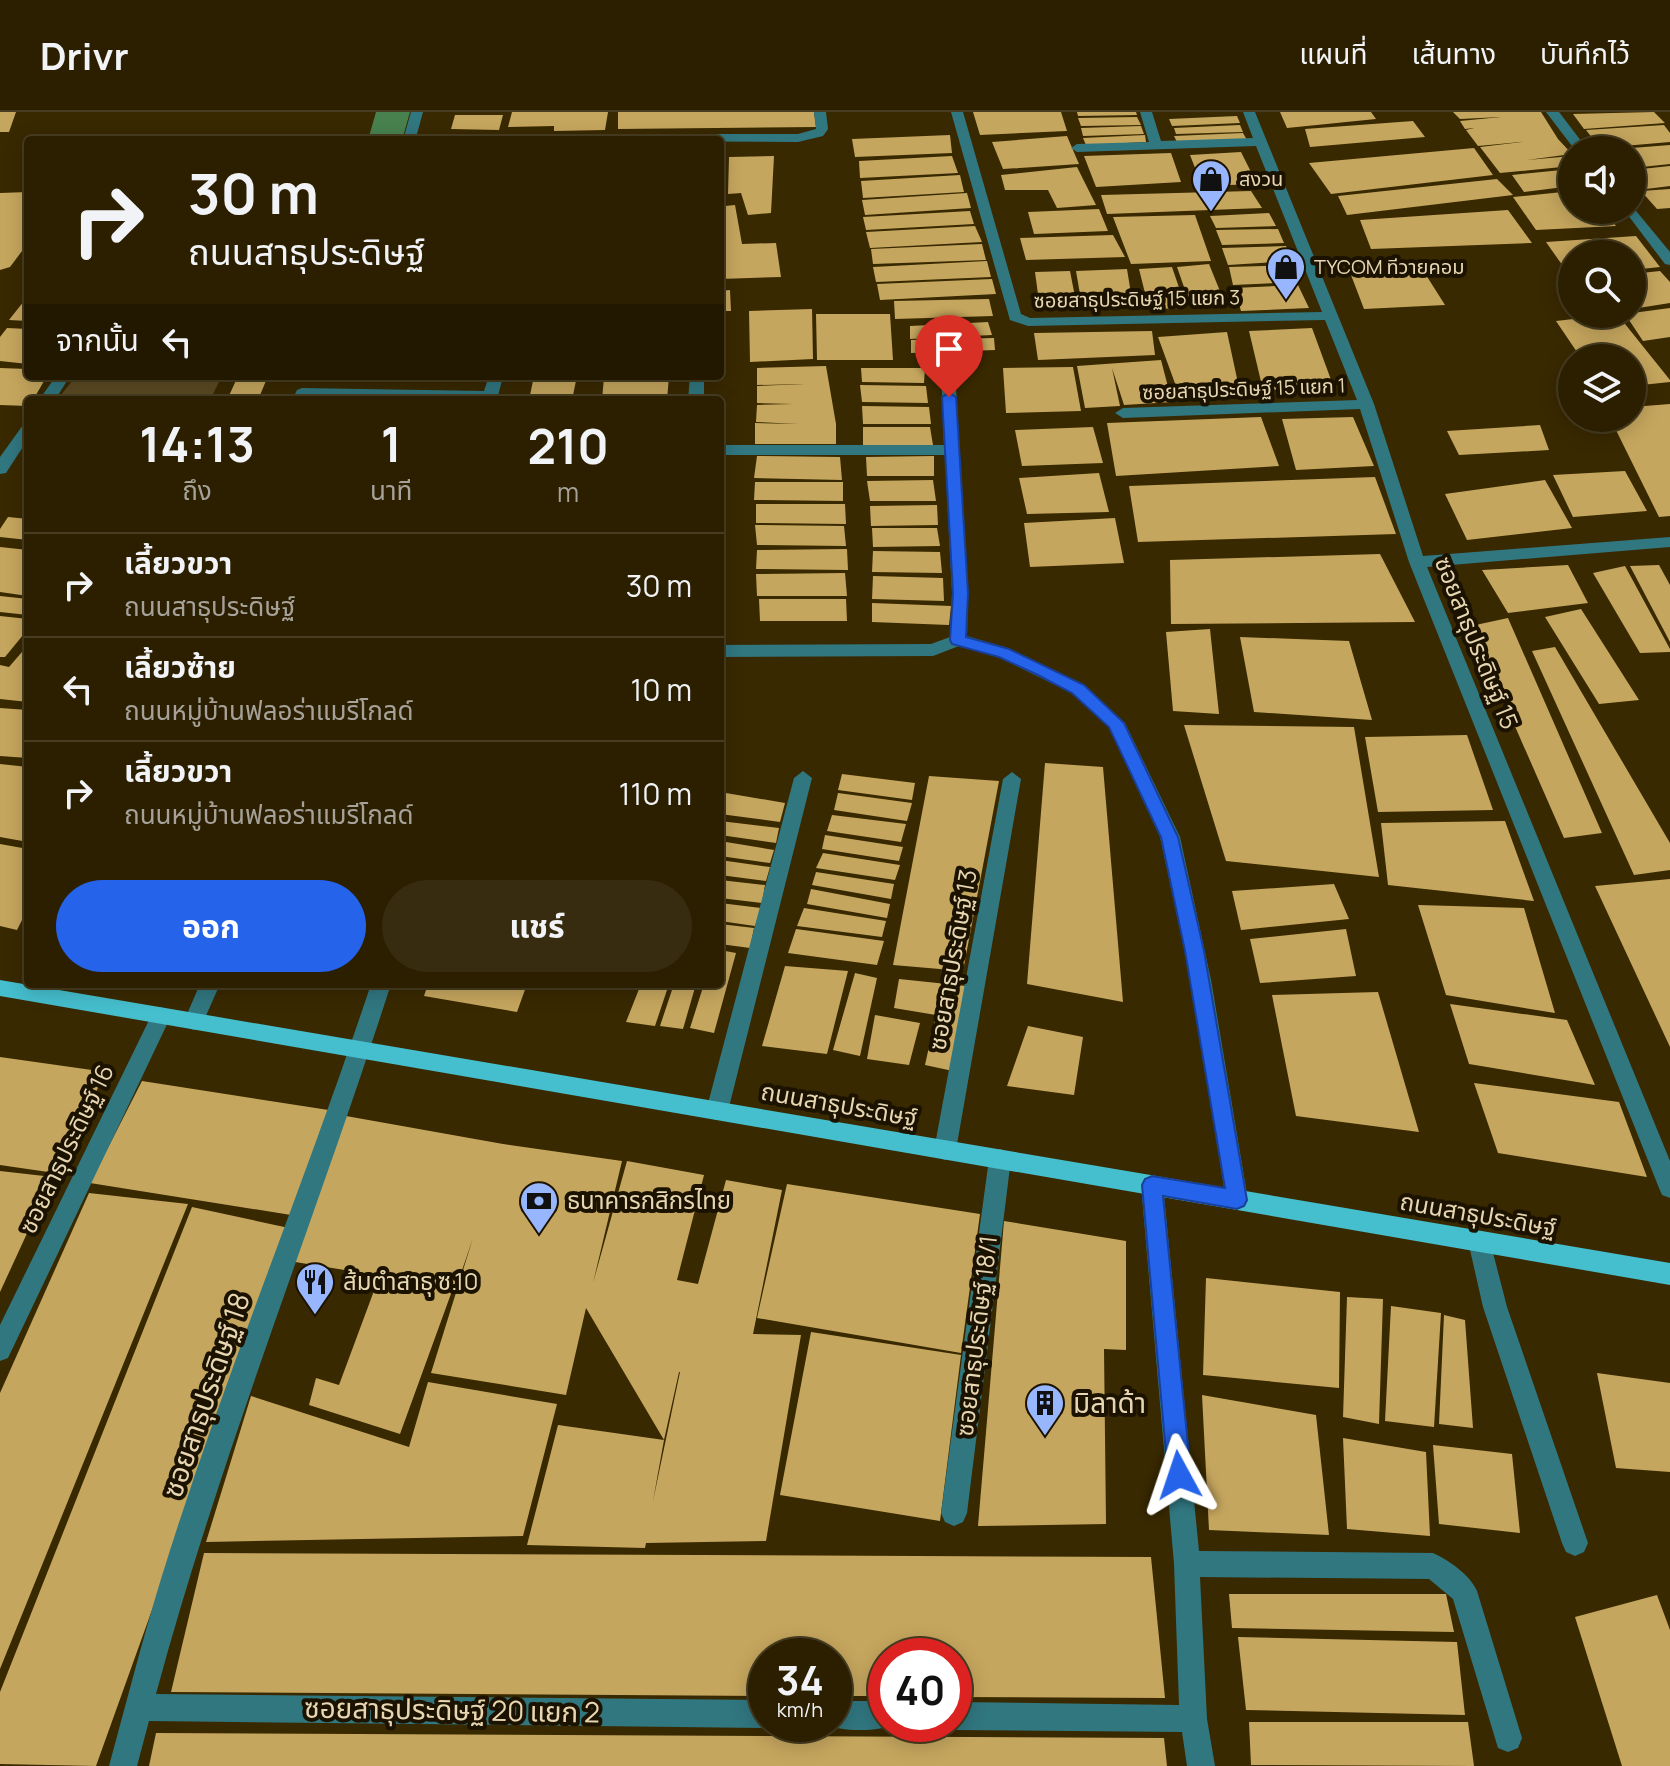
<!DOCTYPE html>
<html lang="th">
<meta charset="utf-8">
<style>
body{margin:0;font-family:Manrope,"Noto Sans Thai",sans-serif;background:#372c0f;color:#f1f3f6;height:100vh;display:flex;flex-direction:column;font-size:30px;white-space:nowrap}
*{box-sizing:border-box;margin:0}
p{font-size:26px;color:#a6a299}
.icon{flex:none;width:44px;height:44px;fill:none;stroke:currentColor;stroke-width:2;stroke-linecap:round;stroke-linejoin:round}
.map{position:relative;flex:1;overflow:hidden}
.side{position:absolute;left:24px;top:284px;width:700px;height:592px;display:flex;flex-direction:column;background:#2b1f00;border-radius:8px;box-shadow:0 4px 20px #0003,0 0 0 2px #473d22}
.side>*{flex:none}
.guide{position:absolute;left:24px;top:24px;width:700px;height:244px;border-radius:8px;box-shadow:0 4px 20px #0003,0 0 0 2px #473d22;background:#2b1f00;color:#f1f3f6;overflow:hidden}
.fabs{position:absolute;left:1558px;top:24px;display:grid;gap:16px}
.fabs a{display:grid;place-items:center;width:88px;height:88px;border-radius:50%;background:#2b1f00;box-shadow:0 4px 20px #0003,0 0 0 2px #473d22;font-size:40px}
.speed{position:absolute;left:748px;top:1526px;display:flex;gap:16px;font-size:40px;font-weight:700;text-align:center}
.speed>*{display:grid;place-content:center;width:104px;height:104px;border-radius:50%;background:#2b1f00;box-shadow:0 4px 20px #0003,0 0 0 2px #473d22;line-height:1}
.speed small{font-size:20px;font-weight:400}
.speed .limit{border:12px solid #d22;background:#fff;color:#111}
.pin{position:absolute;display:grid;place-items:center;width:68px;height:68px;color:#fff;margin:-82px -34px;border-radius:50% 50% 50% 0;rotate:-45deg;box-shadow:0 0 8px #0007}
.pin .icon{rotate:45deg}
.me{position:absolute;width:88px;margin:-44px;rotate:355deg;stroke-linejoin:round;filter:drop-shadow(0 0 6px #0008)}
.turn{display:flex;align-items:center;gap:28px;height:168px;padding:0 32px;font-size:36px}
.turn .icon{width:104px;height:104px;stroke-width:2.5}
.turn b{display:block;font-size:56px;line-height:68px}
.then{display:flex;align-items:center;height:76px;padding:0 32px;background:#0003;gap:16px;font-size:30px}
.eta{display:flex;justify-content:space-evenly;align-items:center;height:136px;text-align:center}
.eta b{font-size:48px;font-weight:700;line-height:56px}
.action{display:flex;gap:16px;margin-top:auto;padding:16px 32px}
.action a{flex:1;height:92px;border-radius:48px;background:#2563eb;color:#fff;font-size:32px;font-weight:700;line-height:92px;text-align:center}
.action a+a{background:#372c0f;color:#f1f3f6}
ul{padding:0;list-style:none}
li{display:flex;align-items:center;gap:24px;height:104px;padding:0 32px;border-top:2px solid #473d22}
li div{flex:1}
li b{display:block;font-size:30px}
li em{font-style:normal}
header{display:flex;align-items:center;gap:48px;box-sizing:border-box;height:112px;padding:0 40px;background:#2b1f00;border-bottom:2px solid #473d22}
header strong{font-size:38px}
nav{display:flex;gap:44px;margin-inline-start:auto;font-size:28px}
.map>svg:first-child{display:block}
</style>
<header>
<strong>Drivr</strong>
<nav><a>แผนที่</a><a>เส้นทาง</a><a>บันทึกไว้</a></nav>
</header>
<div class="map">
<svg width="1670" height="1654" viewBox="0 0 1670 1654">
<rect width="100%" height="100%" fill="#392900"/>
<path fill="#5c4b23" d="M76,264H222L210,288H57Z"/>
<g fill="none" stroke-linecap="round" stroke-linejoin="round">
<path fill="#48814e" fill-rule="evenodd" d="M376,0H410L402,28H368Z"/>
</g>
<path fill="#c5a65e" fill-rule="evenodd" d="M0,0H16L9,20H0Z
M512,0H608L605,18L554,19V14L508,15Z
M618,0H814L816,15L618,17Z
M973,0H1061L1067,19L980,23Z
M1077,0H1136L1137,3L1078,4Z
M1280,0H1371L1376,7L1287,16Z
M1453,0H1541L1558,27L1572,42L1527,48L1572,44V54L1500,61L1480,35L1531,29L1478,34L1466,18L1474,16L1465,17L1460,9L1501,5L1460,7Z
M1654,0L1665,11L1584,17L1573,2Z
M455,3H503L499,18L451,17Z
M1237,4L1240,11L1172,14L1169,7Z
M1137,5L1141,13L1081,14L1078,6Z
M1413,9L1425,25L1310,35L1305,17Z
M1240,13L1243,20L1176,22L1174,16Z
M1664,13L1670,21V30L1600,36L1586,18Z
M1141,14L1144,22L1083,24L1081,16Z
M1243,21L1247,28L1177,30L1174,24Z
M950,23L952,41L855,45L852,27Z
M1145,23L1146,30L1086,33L1083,26Z
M1067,24L1079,52L1003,57L992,30Z
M1670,33V52L1632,56V36Z
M1474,36L1493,63L1331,82L1309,51Z
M1241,40L1257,72L1202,74L1190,43Z
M1171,41L1181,70L1096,75L1084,44Z
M774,44L771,101L748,103L741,81L728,82L729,45Z
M952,44L958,61L860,66L859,49Z
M1670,54V74L1638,78L1632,71V58Z
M1077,55L1096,93L1057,96L1048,78H1005L1001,63Z
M1572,57V74L1524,80L1512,63Z
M960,63L964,80L863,86L861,69Z
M1497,67L1513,83L1347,103L1338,84Z
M1670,77V96L1657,97L1641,79Z
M1251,79L1262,96L1107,102L1101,83Z
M1572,79V98H1603L1616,114L1536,118L1513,85Z
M28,80V131L10,155L0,158V81Z
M967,81L971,96L865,103L862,88Z
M720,85H724L725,94L735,93L742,132L776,131L781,165L720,167Z
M1099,97L1108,119L1034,122L1028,100Z
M1508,98L1532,131L1371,137L1360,108Z
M970,99L974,112L866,118L863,105Z
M1269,101L1276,114L1216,116L1210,104Z
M1195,103L1211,149L1131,152L1113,105Z
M975,114L982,130L870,136L866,120Z
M1278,117L1284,131L1222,133L1216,118Z
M1113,123L1125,145L1026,148L1020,126Z
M1636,124L1660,155L1632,158V142H1572V167L1546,130Z
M982,132L986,148L873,152L871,137Z
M1286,134L1293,149L1228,153L1222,136Z
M987,149L991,165L876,170L873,155Z
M1209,152L1226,194L1191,195L1177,155Z
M1293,153L1299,170L1233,173L1229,155Z
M1172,155L1186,196L1149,197L1139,157Z
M1127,157L1133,194H1082L1076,159Z
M1070,159L1077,195L1040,197L1035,160Z
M1660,159L1670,170V191L1632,197V162Z
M1351,163H1426L1445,193L1364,197Z
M992,167L996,182L880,188L877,172Z
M1298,173L1309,196L1241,199L1234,176Z
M730,178L731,199H720V179Z
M28,184V209L9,208Z
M989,187L993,204L895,207L894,189Z
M1670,196V225L1643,229L1625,202Z
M812,197L813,247L750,250L749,199Z
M816,202H890L893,248H817Z
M1617,202L1670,268V270L1632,274V246H1581L1556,209Z
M988,210L992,223L910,227V214Z
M7,216L28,217V252L0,249V225Z
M1312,216L1334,276L1263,278L1249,219Z
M1152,219L1155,243L1038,248L1034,221Z
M1227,220L1241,285H1180L1158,225Z
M994,226L995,238L911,241V228Z
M1161,248L1172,290L1124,293L1112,256L1120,294L1085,296L1077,254Z
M826,254L836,312V332H755V311L799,312L756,310L757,293L793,292L757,291V274L805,272L757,273V256Z
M1073,255L1081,299L1006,301L1003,256Z
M0,256L28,257V264H47L33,288H28V294L0,293Z
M861,256H925L924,271L862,270Z
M238,264H268L258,288H227Z
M534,264H577L572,288H529Z
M669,264L667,288H602L604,265Z
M860,273L926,274L928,291L862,290Z
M1670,292V404L1659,405L1610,306H1632V295Z
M862,294L929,295L931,312H863Z
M1261,305L1279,354L1116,364L1107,311Z
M1353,305L1374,354L1296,358L1282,307Z
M1540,313L1549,338L1459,343L1447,319Z
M863,315H930L933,333H863Z
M1093,315L1103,351L1022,354L1015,318Z
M757,344L840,345L842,368L754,366Z
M934,344V364H867L866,345Z
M1625,359L1647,399L1573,405L1553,363Z
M1099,361L1109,400L1027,402L1019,366Z
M1375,365L1396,422L1138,430L1129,374Z
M933,368L936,389H870L867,369Z
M1545,368L1572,416L1467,428L1445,382Z
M755,370H843V389L754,388Z
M756,392H845L846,412L756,411Z
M937,393L938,413L871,414L870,394Z
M8,405L28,407V428L0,425V417Z
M1115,406L1124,451L1030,455L1024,411Z
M755,413L844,414L846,434L757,433Z
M872,416H937L940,434L873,435Z
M0,435L28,438V484L0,480Z
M847,437L848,458L756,457L757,438Z
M873,439L940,440L942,461L872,460Z
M1380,442L1415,510L1171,512L1170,448Z
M1568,453L1588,491L1508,501L1482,458Z
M1659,453L1670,473V530L1630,454Z
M1625,454L1670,537V540L1640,541L1593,461Z
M845,461L847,484H757L756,462Z
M873,464L943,466L944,489L872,487Z
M0,484L28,487V503L0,500Z
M759,487H846L847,509H760Z
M872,491L951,494L949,513L872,510Z
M1581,497L1639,588L1599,592L1545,505Z
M0,504L28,507V517L5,545H0Z
M1508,506L1602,721L1564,726L1471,514Z
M1210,517L1219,602L1173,599L1166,520Z
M1240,525L1349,529L1372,608L1254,600Z
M28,533V590L0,587V553L9,555Z
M1555,535L1670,731V758L1634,763L1532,539Z
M0,596L28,598V646L0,644Z
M1184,613L1354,615L1379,765L1226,749Z
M1467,623L1493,698L1378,700L1365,625Z
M1045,651L1103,655L1123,890L1027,872Z
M0,652L28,655V730L0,725Z
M842,662L915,671L912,688L838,678Z
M929,664L999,669L963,859L893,853Z
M720,680L785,691L780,710L720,702Z
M838,681L912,691L907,709L834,698Z
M832,703L906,712L901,730L827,719Z
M720,709L779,716L776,731L720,723Z
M1505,709L1534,789L1388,773L1381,711Z
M825,723L903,735L899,749L822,737Z
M720,729L774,738L770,751L720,744Z
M0,732L28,737V796L17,818L0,814Z
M823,741L900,753L895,768L816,756Z
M720,748L770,755L766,769L720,763Z
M816,760L894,772L891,787L812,773Z
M1670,767V935L1595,774Z
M720,768L765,773L762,791L720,786Z
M1334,772L1349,807L1241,818L1232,779Z
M811,777L890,792L887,806L807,792Z
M720,791L761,796L755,814L720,809Z
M1418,793L1524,796L1555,901L1446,883Z
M804,796L886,809L882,825L797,814Z
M720,812L754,816L750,836L720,832Z
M796,817L884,829L877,853L788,841Z
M1346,817L1356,864L1260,871L1250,827Z
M720,838L736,841L714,921L690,916L704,872H720Z
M785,854L848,859L827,942L762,934Z
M855,861L877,866L860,944L833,938Z
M899,867L966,874L953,959L925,953L936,903L894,896Z
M428,872H527L517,900L424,884Z
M641,872H669L655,914L626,910Z
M674,872H696L683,917L660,914Z
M1378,880L1419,1020L1296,1004L1272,883Z
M1450,892L1567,908L1595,973L1469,952Z
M875,903L920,911L909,953L867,947Z
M1028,914L1083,925L1074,983L1007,974Z
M0,945L106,960L55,1061L0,1053Z
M142,969L335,999L291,1103L90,1071Z
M1474,971L1619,990L1647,1065L1498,1041Z
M346,1004L503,1032L622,1049L593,1171L627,1049L704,1063L677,1168L698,1172L726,1068L782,1078L753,1222L801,1223L766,1429L646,1431L645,1436L527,1433L558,1313L664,1328L586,1196L566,1283L431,1261L473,1126L456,1176L289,1149ZM679,1260H680L653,1389L664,1328Z
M0,1059L53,1065L0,1180Z
M787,1072L980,1102L961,1241L757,1206Z
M89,1081L188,1092L0,1557V1281Z
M192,1095L289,1116L96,1654L0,1652V1580Z
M1004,1109L1126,1129V1238L1104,1237L1106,1412L978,1414Z
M1206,1166L1340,1180L1339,1276L1203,1263Z
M378,1168L452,1179L400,1322L309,1293L316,1266L339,1273Z
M1347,1185L1383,1187L1379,1312L1343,1305Z
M1391,1194L1441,1201L1434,1315L1385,1309Z
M1444,1203L1465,1208L1473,1316L1439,1312Z
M811,1220L961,1243L940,1409L780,1383Z
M1597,1261L1670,1271V1360L1616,1356Z
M428,1270L557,1292L523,1424L206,1430L251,1284L409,1335Z
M1202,1283L1316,1303L1329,1423L1209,1418Z
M1343,1326L1426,1340L1430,1424L1347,1417Z
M1433,1333L1512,1342L1520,1421L1439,1412Z
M204,1441L1151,1445L1165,1586L954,1585V1544H886V1584H834V1544H766V1584L171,1580Z
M1229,1482H1446L1454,1520L1232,1516Z
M1657,1483L1670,1518V1654H1622L1575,1505Z
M1238,1525L1457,1530L1465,1603L1246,1598Z
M1249,1610H1468L1474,1654L1251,1653Z
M156,1621L1164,1626L1167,1654H149Z"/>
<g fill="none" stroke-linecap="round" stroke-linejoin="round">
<path fill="#317780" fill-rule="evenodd" d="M411,0H423L417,22H798L816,17L814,0H826L828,17L823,24L798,30L403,28Z
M951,0H963L1021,202L1030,206L1322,200L1256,34L1077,40L1071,36L1077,32L1149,30L1140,0H1152L1161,29L1253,26L1243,0H1255L1374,292L1423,444L1670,425V435L1427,455L1670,1049V1086L1662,1083L1659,1076L1409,450L1360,297L1123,306L1115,301L1123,296L1357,288L1325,208L1028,214L1010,208Z
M1546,0H1559L1588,38H1575Z
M1632,94L1670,140V153L1665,152L1624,98H1632Z
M948,255L955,259L968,481L967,524L1010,537L1084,573L1125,611L1180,725L1211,868L1248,1088L1245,1095L1237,1098L1229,1095L1226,1088L1191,868L1160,725L1109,615L1072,581L998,545L959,534L933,544L720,545V533L931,532L950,525L952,481L945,343H720V333H944L941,259Z
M56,264H70L55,288H39Z
M489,264H503L497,288H292L297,278L302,276L484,279Z
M690,264H704V288H688Z
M28,311V327L6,361L0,362V345L23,313Z
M803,659L812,666L728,999L725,1006L717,1008L709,1006L706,999L794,666Z
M1012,660L1021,667L956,1038L953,1045L945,1048L937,1045L934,1038L1003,667Z
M200,872H220L201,915L194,918L187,915L184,909Z
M371,872H391C315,1109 221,1341 156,1582L766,1588V1612H774L766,1616L149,1609L137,1654H109C126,1592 142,1529 161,1467C223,1266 305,1072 371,872Z
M161,895L168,898L171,904L8,1246L0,1249V1213L154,898Z
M1000,1037L1008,1040L1011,1047L967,1401L963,1410L954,1414L945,1410L941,1401L989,1047L992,1040Z
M1152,1063L1160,1066L1163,1073L1199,1439L1433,1441C1449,1448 1470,1463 1477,1479L1522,1626L1518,1636L1508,1640L1498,1636L1453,1487L1429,1467L1200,1465L1207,1607L1215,1654H1187L1182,1620L954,1618L944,1614L954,1612V1590L1179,1593L1174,1452L1141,1073L1144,1066Z
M1479,1119L1487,1122L1490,1129L1507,1195L1588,1431L1584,1440L1575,1444L1566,1440L1562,1431L1483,1195L1468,1129L1471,1122Z
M834,1589H886V1612H896C879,1620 841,1620 824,1612H834Z"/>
<path fill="#45becd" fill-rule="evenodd" d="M0,868L1670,1151V1173L0,884Z"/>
</g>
<path fill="#2563eb" stroke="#184099" stroke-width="2" d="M949,281L956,285L968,481L966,525L1009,537L1084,573L1124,611L1178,725L1204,839L1247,1088L1244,1094L1237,1097L1163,1084L1191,1363L1187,1371L1179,1375L1171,1371L1168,1363L1142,1073L1145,1067L1152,1064L1225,1076L1185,839L1161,725L1109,615L1072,581L1038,563L999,545L952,532L950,528L953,481L942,285Z"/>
<defs>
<g id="shop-pin" transform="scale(2)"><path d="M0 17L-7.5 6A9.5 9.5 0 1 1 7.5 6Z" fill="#98b6fd" stroke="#1c1200"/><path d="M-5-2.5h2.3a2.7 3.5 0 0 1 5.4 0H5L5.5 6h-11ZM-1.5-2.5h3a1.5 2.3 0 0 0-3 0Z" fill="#111"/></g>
<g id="bank-pin" transform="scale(2)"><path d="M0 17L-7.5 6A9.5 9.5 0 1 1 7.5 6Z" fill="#98b6fd" stroke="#1c1200"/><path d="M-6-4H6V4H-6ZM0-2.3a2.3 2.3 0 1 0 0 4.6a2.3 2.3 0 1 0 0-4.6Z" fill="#111"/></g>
<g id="restaurant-pin" transform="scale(2)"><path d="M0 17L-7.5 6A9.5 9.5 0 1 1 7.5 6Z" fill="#98b6fd" stroke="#1c1200"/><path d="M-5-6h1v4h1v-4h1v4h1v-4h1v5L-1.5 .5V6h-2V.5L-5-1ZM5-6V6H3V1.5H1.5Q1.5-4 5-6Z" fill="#111"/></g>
<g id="building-pin" transform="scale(2)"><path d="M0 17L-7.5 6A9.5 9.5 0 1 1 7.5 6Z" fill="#98b6fd" stroke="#1c1200"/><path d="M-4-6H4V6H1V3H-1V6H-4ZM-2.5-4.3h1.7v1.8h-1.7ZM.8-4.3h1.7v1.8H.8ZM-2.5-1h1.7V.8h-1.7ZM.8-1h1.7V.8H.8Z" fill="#111"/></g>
</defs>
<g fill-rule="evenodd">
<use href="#shop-pin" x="1211" y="67"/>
<use href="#shop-pin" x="1286" y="155"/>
<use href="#bank-pin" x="539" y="1089"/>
<use href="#restaurant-pin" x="315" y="1170"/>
<use href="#building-pin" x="1045" y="1291"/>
</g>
<g text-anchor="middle" stroke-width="8" stroke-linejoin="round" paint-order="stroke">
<g font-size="20" fill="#e6d6b2" stroke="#1c1200" text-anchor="start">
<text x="1239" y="74">สงวน</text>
<text x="1314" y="162">TYCOM ทีวายคอม</text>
</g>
<g font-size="20" fill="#e6d6b2" stroke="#1c1200">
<text transform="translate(1137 187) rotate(-1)" y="7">ซอยสาธุประดิษฐ์ 15 แยก 3</text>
<text transform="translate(1244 277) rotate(-2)" y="7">ซอยสาธุประดิษฐ์ 15 แยก 1</text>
</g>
<g font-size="24" fill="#e6d6b2" stroke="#1c1200">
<text transform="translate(1476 531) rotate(68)" y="8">ซอยสาธุประดิษฐ์ 15</text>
<text transform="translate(953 848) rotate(-80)" y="8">ซอยสาธุประดิษฐ์ 13</text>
<text transform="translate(839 993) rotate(10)" y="8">ถนนสาธุประดิษฐ์</text>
<text transform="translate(67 1037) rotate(-64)" y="8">ซอยสาธุประดิษฐ์ 16</text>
<text transform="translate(1478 1103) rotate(10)" y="8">ถนนสาธุประดิษฐ์</text>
<text transform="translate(977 1224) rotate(-83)" y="8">ซอยสาธุประดิษฐ์ 18/1</text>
</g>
<g font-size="24" fill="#e6d6b2" stroke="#1c1200" text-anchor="start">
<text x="567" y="1097">ธนาคารกสิกรไทย</text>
<text x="343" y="1178">ส้มตำสาธุ ซ.10</text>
</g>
<g font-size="28" fill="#e6d6b2" stroke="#1c1200">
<text transform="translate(206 1283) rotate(-71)" y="10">ซอยสาธุประดิษฐ์ 18</text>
<text transform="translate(452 1598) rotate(1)" y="10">ซอยสาธุประดิษฐ์ 20 แยก 2</text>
</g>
<g font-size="28" fill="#e6d6b2" stroke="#1c1200" text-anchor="start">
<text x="1073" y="1301">มิลาด้า</text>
</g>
</g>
</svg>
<div class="fabs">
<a><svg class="icon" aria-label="sound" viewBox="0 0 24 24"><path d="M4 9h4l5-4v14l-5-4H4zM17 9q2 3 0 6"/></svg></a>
<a><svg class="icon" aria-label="search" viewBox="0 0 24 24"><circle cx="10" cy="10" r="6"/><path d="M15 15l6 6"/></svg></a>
<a><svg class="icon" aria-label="layers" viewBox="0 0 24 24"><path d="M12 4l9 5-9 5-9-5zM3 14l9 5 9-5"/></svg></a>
</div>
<div class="speed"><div>34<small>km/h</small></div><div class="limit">40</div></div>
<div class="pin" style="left:949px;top:285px;background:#d93025"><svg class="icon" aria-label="arrive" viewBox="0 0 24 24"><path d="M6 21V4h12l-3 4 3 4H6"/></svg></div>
<svg class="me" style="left:1179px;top:1363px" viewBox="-20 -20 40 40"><path d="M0-17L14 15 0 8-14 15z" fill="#2563eb" stroke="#fff" stroke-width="4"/></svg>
<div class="guide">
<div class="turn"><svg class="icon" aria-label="right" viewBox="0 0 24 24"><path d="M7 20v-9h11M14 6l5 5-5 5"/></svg><div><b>30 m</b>ถนนสาธุประดิษฐ์</div></div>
<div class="then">จากนั้น<svg class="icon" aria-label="left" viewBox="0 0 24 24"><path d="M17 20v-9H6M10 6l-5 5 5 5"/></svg></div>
</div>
<section class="side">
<div class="eta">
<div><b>14:13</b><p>ถึง</p></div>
<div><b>1</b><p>นาที</p></div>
<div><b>210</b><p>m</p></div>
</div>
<ul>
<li><svg class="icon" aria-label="right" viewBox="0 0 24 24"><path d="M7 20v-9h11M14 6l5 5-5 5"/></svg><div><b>เลี้ยวขวา</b><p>ถนนสาธุประดิษฐ์</p></div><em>30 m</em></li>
<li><svg class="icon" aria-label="left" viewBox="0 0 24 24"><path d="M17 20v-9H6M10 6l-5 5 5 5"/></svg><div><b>เลี้ยวซ้าย</b><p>ถนนหมู่บ้านฟลอร่าแมรีโกลด์</p></div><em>10 m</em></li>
<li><svg class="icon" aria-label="right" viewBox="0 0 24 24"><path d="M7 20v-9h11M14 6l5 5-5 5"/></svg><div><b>เลี้ยวขวา</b><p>ถนนหมู่บ้านฟลอร่าแมรีโกลด์</p></div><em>110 m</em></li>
</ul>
<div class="action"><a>ออก</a><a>แชร์</a></div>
</section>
</div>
